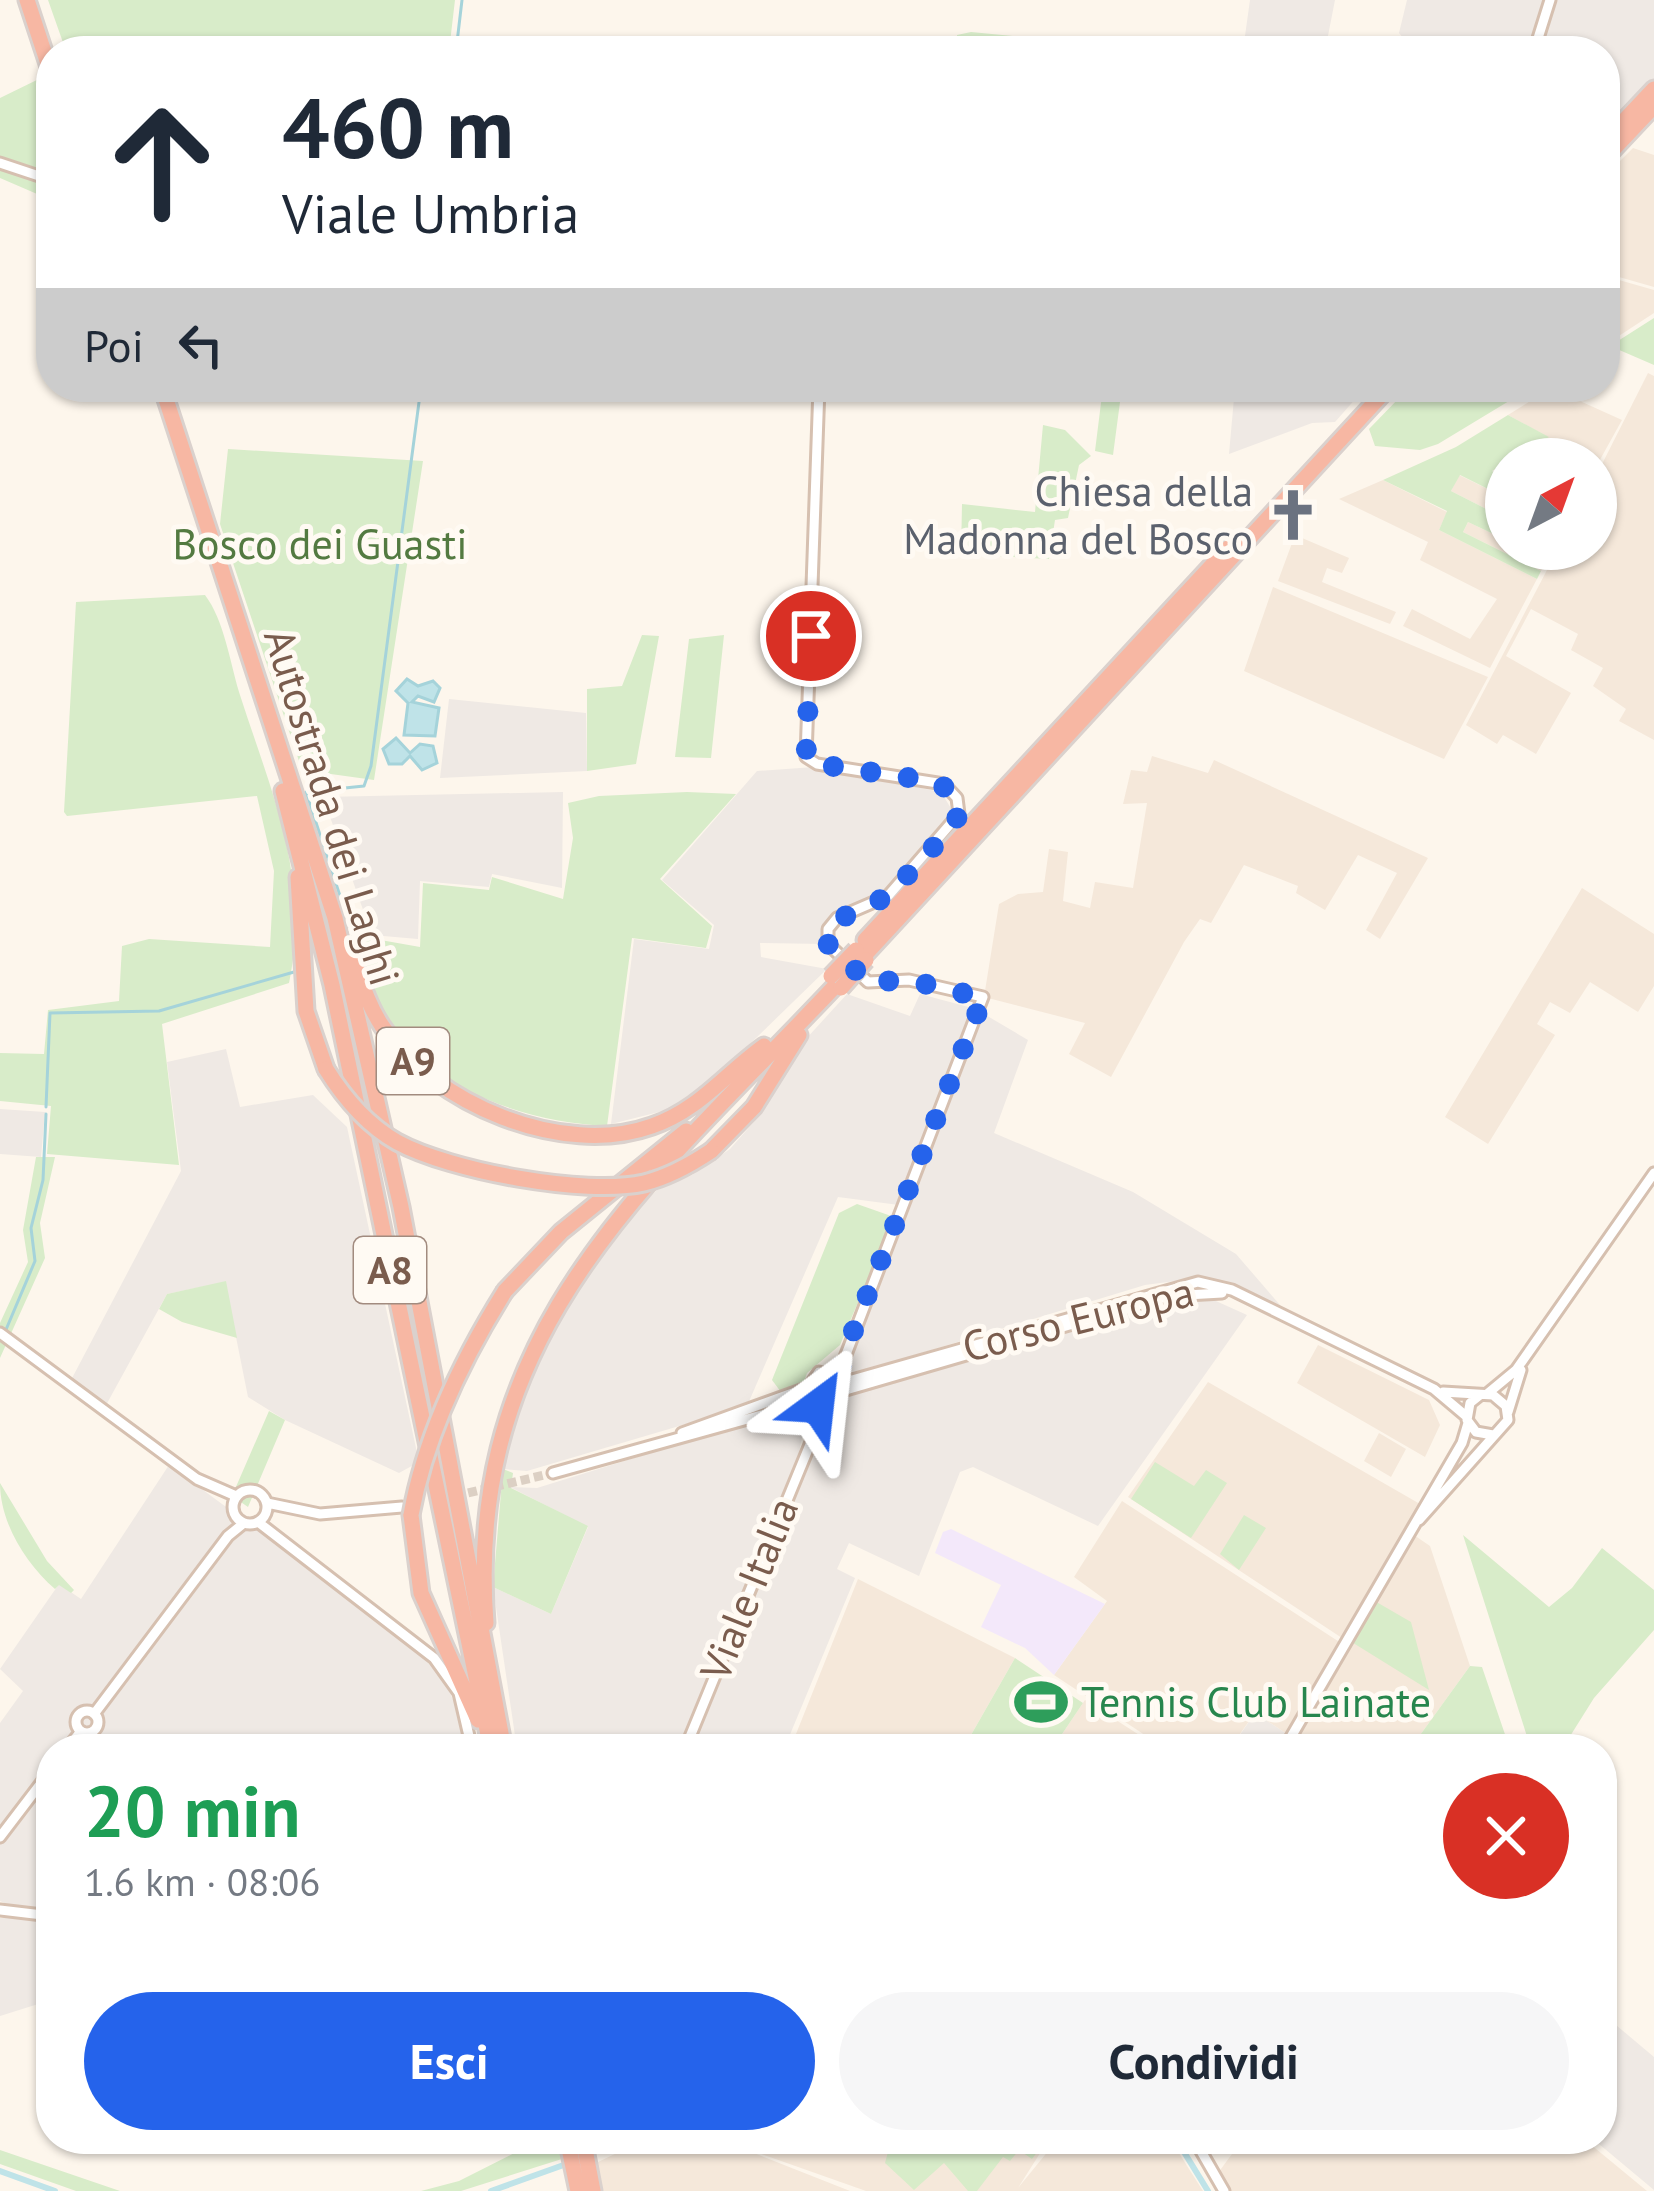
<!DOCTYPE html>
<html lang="it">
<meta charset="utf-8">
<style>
body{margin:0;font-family:"PT Sans",sans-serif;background:#f6f6f7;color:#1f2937;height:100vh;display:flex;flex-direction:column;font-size:45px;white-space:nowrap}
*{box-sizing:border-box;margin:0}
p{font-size:39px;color:#747a83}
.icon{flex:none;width:66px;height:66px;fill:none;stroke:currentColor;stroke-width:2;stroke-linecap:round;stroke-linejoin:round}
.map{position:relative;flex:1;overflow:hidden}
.sheet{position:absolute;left:36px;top:1734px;width:1581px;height:420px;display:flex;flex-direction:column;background:#fff;border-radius:48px;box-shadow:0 3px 9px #0004}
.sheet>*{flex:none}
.top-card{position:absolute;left:36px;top:36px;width:1584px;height:366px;border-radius:48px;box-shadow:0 3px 9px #0004;background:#fff;color:#1f2937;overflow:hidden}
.needle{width:78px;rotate:41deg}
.fabs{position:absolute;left:1485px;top:438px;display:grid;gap:24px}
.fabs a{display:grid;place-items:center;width:132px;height:132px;border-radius:50%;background:#fff;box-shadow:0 3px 9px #0004;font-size:60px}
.pin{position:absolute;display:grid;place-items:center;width:102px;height:102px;color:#fff;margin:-51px;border:6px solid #fff;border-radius:50%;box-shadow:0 3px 12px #0007}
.me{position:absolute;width:132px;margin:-66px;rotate:30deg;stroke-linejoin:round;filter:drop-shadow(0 0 9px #0008)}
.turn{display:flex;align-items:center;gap:42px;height:252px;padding:0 48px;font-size:54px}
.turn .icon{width:156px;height:156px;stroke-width:2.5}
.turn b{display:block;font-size:84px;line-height:102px}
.then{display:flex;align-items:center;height:114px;padding:0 48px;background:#0003;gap:24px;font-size:45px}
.round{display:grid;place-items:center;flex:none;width:126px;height:126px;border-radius:63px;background:#f6f6f7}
.head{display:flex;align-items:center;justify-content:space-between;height:204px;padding:0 48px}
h1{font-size:72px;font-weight:700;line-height:90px;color:#1e9e55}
.action{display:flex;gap:24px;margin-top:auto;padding:24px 48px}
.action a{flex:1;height:138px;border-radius:72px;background:#2563eb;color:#fff;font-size:48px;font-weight:700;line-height:138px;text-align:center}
.action a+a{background:#f6f6f7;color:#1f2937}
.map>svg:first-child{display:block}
</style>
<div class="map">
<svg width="1654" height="2191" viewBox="0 0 1654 2191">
<rect width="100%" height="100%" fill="#fdf6ec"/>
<path fill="#f5e8da" d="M1633,148L1654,155V287L1605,273V176Z
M1605,276L1654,290V313L1605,345Z
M1648,373L1654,376V740L1619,721L1626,709L1593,686L1603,668L1571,650L1578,634L1531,609L1506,656L1571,693L1536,754L1503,735L1497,744L1466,725L1558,549H1596V476Z
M1551,388L1622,420L1596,467V459H1511L1548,437L1508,415Z
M1459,475L1506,498V519L1451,491Z
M1383,480L1447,512L1439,530L1537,579L1490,668L1403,626L1412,609L1470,639L1497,599L1420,560L1428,542L1339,499Z
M1468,522L1506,540V549H1524L1547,560L1541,571L1463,532Z
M1295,535L1349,558L1342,573L1327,568L1322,582L1396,612L1390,624L1278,581Z
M1273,587L1488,677L1444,759L1244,671Z
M1152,756L1208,773L1214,760L1428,858L1380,939L1366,930L1397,873L1358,855L1325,910L1296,893L1298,886L1244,865L1211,923L1200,919L1184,942L1111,1077L1069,1054L1085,1023L984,997L999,904L1018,894L1043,892L1049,849L1068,852L1063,901L1090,908L1095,882L1133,888L1147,803L1123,804L1131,770L1147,772Z
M1582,888L1654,934V986L1638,1012L1590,982L1570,1013L1550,1002L1537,1024L1555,1035L1488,1144L1445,1117Z
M1318,1345L1429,1400L1440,1425L1425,1457L1297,1383Z
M1208,1382L1420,1504L1342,1638L1128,1497Z
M1379,1433L1406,1449L1391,1477L1364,1461Z
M1122,1501L1341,1643L1290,1736L1255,1713L1229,1749H1166L1054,1675L1107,1601L1074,1577Z
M1411,1533L1430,1546L1470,1666L1410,1749H1288Z
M858,1579L1015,1658L963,1749H790Z
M1085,1700L1161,1749H1052Z
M646,2139H687L754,2153L850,2191H602L596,2163Z
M719,2139H1049L1018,2188L1058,2139H1170L1203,2191H866Z
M1243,2139H1584L1647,2191H1227L1218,2173Z"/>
<path fill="#efe9e4" d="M1250,0H1335L1326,46L1244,43Z
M1407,0H1654V81L1611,126L1605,123V51H1414L1399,33Z
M1235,387H1366L1335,422L1312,423L1229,454Z
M449,699L586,713L587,771L440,778Z
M814,767L941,792L952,810L951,822L877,899L834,914L825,923L824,944L760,943L761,957L827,969L687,1105L611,1124L634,939L709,949L714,925L662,880L757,771Z
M563,792L562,888L492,874L489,887L420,881L418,939L372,935L323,797Z
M847,994L910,1016L920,994L976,1009L899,1205L838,1197L747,1406L527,1471L503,1469L530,1371L610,1238L657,1190L692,1175L730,1149L759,1116L805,1040Z
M984,1014L1028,1040L994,1133L1133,1192L1236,1254L1280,1305L1206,1277L1145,1285L859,1372L843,1371Z
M226,1049L240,1107L313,1095L347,1127L419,1462L399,1473L285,1420L248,1397L225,1282L167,1294L105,1407L70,1382L181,1171L167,1062Z
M0,1109L45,1112L41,1157L0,1154Z
M1189,1300L1216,1301L1247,1315L1098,1526L973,1467L960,1472L919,1576L849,1543L837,1569L855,1578L784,1749H686L823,1413L843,1398L902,1376Z
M808,1404L799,1453L678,1749H517L493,1587L551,1614L588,1527L510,1487L537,1488Z
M169,1465L403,1637L444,1679L459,1713L466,1749H51V1911L9,1905L0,1901V1723L23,1691L0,1669L59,1584L81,1599Z
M1255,1713L1290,1736L1282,1749H1230Z
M30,1916L51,1919V2000L0,2016V1918Z
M1616,2025L1654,2057V2190L1593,2139H1602V2034Z"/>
<path fill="#f3e8fa" d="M951,1529L1105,1604L1054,1675L1025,1648L981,1627L1001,1585L935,1553L943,1532Z"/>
<path fill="#d8ecc9" d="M48,0H455L449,51H66Z
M971,32L1078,42L1077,51H957V35Z
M45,76L51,104V200L0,178V98Z
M1654,318V365L1610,346Z
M1103,387H1122L1113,455L1095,451Z
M1426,387H1532L1438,444L1420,450L1375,446L1369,429L1401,396Z
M1508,415L1549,437L1492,471L1506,479V498L1460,475L1451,491L1506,519V540L1468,522L1463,532L1541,571L1537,579L1439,530L1447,511L1383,480L1456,447Z
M1043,425L1065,430L1091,456L1079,465L1068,518L1055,520L1049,559L961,554L962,504L1035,512Z
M228,449L423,461L374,780L302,770L220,524Z
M205,595C224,620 230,662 239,692C271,792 311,877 289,983L162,1024L179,1165L47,1154L51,1106L0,1101V1053L44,1054L48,1010L119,1001L122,946L149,939L270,947L274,871L257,796L67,816L64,812L76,602Z
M642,635L659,636L636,764L587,771V689L622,686Z
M724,635L711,758L675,757L689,639Z
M687,792L736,794L660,879L712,926L706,948L632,938L607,1126C527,1122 426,1090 385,1014C372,989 366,962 358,936L420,947L423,883L489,890L492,877L563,899L573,838L568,803L599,796Z
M36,1157H55L40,1223L45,1258L0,1358V1323L28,1262L23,1230Z
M857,1204L894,1217L840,1345L807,1373L802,1387L781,1392L772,1380L839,1213Z
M226,1281L237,1338L182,1322L159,1309L167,1294Z
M269,1411L285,1420L248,1507L232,1496Z
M1155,1462L1194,1486L1206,1470L1227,1483L1191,1538L1131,1499Z
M503,1469L513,1473L511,1488L588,1526L551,1614L493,1587Z
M0,1483L47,1561L74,1590L71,1593L59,1585L55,1589C25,1563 0,1522 0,1483Z
M1244,1515L1266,1528L1239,1570L1220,1554Z
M1463,1535L1549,1607L1572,1588L1602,1548L1654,1590V1630L1594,1698L1562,1749H1531Z
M1373,1600L1411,1622L1429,1690L1350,1641Z
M1015,1658L1083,1703L1052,1749H963Z
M1470,1666L1482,1667L1510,1749H1410Z
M542,2139H559L565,2158L461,2191H421L459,2181Z
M883,2139H1047L1032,2159L1019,2150L1010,2161L1003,2157L977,2191H968L944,2163L914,2190L885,2163L889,2148Z
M0,2150L120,2191H76L0,2164Z"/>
<path fill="#bfe3e8" stroke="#a5d3da" stroke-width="3" d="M407,679L418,686L433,681L440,688L434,702L418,696L412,702L439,708L435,736L404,735L408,703L396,691Z
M396,738L410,753L420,744L433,746L437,763L422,770L410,756L402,764H389L383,749Z"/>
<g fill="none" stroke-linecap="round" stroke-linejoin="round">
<path stroke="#a5d3da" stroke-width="3" d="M456,51L462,0
M359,954L306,792L364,786L371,766L421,387
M46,1107L50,1013L159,1011L294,972
M5,1332L35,1261L31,1228L43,1180L46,1114"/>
<path stroke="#bfe3e8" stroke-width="6" d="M1176,2139L1208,2191
M589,2154L614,2139
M0,2171L55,2191
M491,2191L572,2162"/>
<path stroke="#dcd0c4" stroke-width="9" stroke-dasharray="9 4.5" stroke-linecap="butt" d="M455,1496L553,1473"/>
<g stroke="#d6c0b0" stroke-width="15">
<path id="secondary" d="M1534,51L1550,0
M0,163L51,180
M819,387L806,757L817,764L944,784L957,798L959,814L888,896L837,918L828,929V944L868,982L909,980L983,997L837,1378
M0,1333L197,1479L236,1496
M839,1392L1169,1296L1222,1293
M1487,1394L1516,1370L1654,1173
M1480,1395L1470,1403L1467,1420L1476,1432L1493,1435
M817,1401L809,1387L819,1372L852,1380L1198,1282L1232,1290L1434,1389L1466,1416
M1508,1412L1521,1370
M682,1433L809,1387
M553,1473L816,1400
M233 1507a17 17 0 1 1 34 0a17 17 0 1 1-34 0Z
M267,1503L320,1514L402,1507
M1419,1520L1508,1420L1506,1406L1493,1395L1443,1392
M258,1522L434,1658L459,1693L472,1749
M76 1722a11 11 0 1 1 22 0a11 11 0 1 1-22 0Z
M94,1714L228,1536L244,1523
M67,1749L81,1731
M685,1749L827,1403
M1284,1749L1462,1443L1468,1423
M0,1837L51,1770
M0,1910L51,1916
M1194,2139L1224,2191"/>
</g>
<g stroke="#dad1cd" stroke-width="21">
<path id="highway" d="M27,0L51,73
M1605,141L1654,89
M1605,158L1654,106
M162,387L335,918L401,1207L504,1749
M283,791L332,985L491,1749
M298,877L306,1011L326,1069
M865,940L1228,548
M863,957L1389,387
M353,958C361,981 368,1005 382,1026C433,1104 563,1158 652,1126C699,1110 725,1074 764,1046
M711,1151L754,1107L799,1035
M505,1291L561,1232L686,1131
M411,1515L421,1593L478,1720
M486,1623C463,1326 654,1179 837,984
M567,2139L578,2191
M583,2139L593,2191"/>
</g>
<use href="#secondary" stroke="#fff" stroke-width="9"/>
<use href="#highway" stroke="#f7b7a3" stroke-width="15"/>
<g stroke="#dad1cd" stroke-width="21" stroke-linecap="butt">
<path id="highway-bridge" d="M831,976L856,950
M841,988L866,960
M326,1069C344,1098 367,1125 397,1142C450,1171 586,1196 644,1183C669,1177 690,1165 711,1151
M411,1515C425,1437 463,1358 505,1291"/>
</g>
<use href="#highway-bridge" stroke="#f7b7a3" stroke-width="15"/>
</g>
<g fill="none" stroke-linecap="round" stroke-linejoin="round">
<path stroke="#2563eb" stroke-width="21" stroke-dasharray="0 37.8" d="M811,636L806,758L817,764L938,782L957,798L959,814L952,827L888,896L831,923L828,944L868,982L909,980L983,998L853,1332L837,1378L839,1392L830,1402L817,1401L818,1406"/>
</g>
<defs>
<g id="church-bare" transform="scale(4.14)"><path d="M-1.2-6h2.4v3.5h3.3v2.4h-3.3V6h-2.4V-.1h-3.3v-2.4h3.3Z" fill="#6b7280" stroke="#fffaf3" stroke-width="2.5" paint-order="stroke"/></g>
<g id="stadium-bare" transform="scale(4.14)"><path d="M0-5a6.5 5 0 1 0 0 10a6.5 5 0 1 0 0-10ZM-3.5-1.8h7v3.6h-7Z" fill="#2e9e5b" stroke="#fffaf3" stroke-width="2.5" paint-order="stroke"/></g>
</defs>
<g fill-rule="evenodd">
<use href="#church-bare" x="1293" y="515"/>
<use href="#stadium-bare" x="1041" y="1702"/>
</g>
<g text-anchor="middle" stroke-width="10" stroke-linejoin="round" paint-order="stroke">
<g fill="#fffaf3" stroke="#a28b7f" stroke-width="3">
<rect x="377" y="1028" width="72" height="66" rx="9"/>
<rect x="354" y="1237" width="72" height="66" rx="9"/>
</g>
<g font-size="39" font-weight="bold" fill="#7a5c4d">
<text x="413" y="1075">A9</text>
<text x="390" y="1284">A8</text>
</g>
<g font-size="42" fill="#5b616d" stroke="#fffaf3" text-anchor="end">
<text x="1253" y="506">Chiesa della<tspan x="1253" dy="48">Madonna del Bosco</tspan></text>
</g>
<g font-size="42" fill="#537a41" stroke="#fffaf3">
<text x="320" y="559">Bosco dei Guasti</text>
</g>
<g font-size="42" fill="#7a5c4d" stroke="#fffaf3">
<text transform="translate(332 807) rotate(73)" y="15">Autostrada dei Laghi</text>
<text transform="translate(1078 1319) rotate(-14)" y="15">Corso Europa</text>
<text transform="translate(749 1589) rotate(-68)" y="15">Viale Italia</text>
</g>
<g font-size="42" fill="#27864d" stroke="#fffaf3" text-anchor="start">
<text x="1081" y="1717">Tennis Club Lainate</text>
</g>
</g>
</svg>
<div class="fabs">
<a><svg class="needle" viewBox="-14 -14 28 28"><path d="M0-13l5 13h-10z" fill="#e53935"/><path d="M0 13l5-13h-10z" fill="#747a83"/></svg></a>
</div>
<div class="pin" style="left:811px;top:636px;background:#d93025"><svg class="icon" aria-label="arrive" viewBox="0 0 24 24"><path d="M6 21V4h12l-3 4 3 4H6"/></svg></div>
<svg class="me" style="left:818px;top:1406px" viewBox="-20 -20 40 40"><path d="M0-17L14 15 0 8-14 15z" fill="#2563eb" stroke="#fff" stroke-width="4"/></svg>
<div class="top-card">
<div class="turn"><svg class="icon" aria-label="ahead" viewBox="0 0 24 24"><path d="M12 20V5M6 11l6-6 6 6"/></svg><div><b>460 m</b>Viale Umbria</div></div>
<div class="then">Poi<svg class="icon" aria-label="left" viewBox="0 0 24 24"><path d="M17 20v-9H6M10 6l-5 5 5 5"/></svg></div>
</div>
<section class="sheet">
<div class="head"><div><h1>20 min</h1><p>1.6 km · 08:06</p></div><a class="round" style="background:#d93025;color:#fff"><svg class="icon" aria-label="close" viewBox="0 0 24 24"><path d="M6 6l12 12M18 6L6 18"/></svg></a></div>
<div class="action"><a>Esci</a><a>Condividi</a></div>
</section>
</div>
